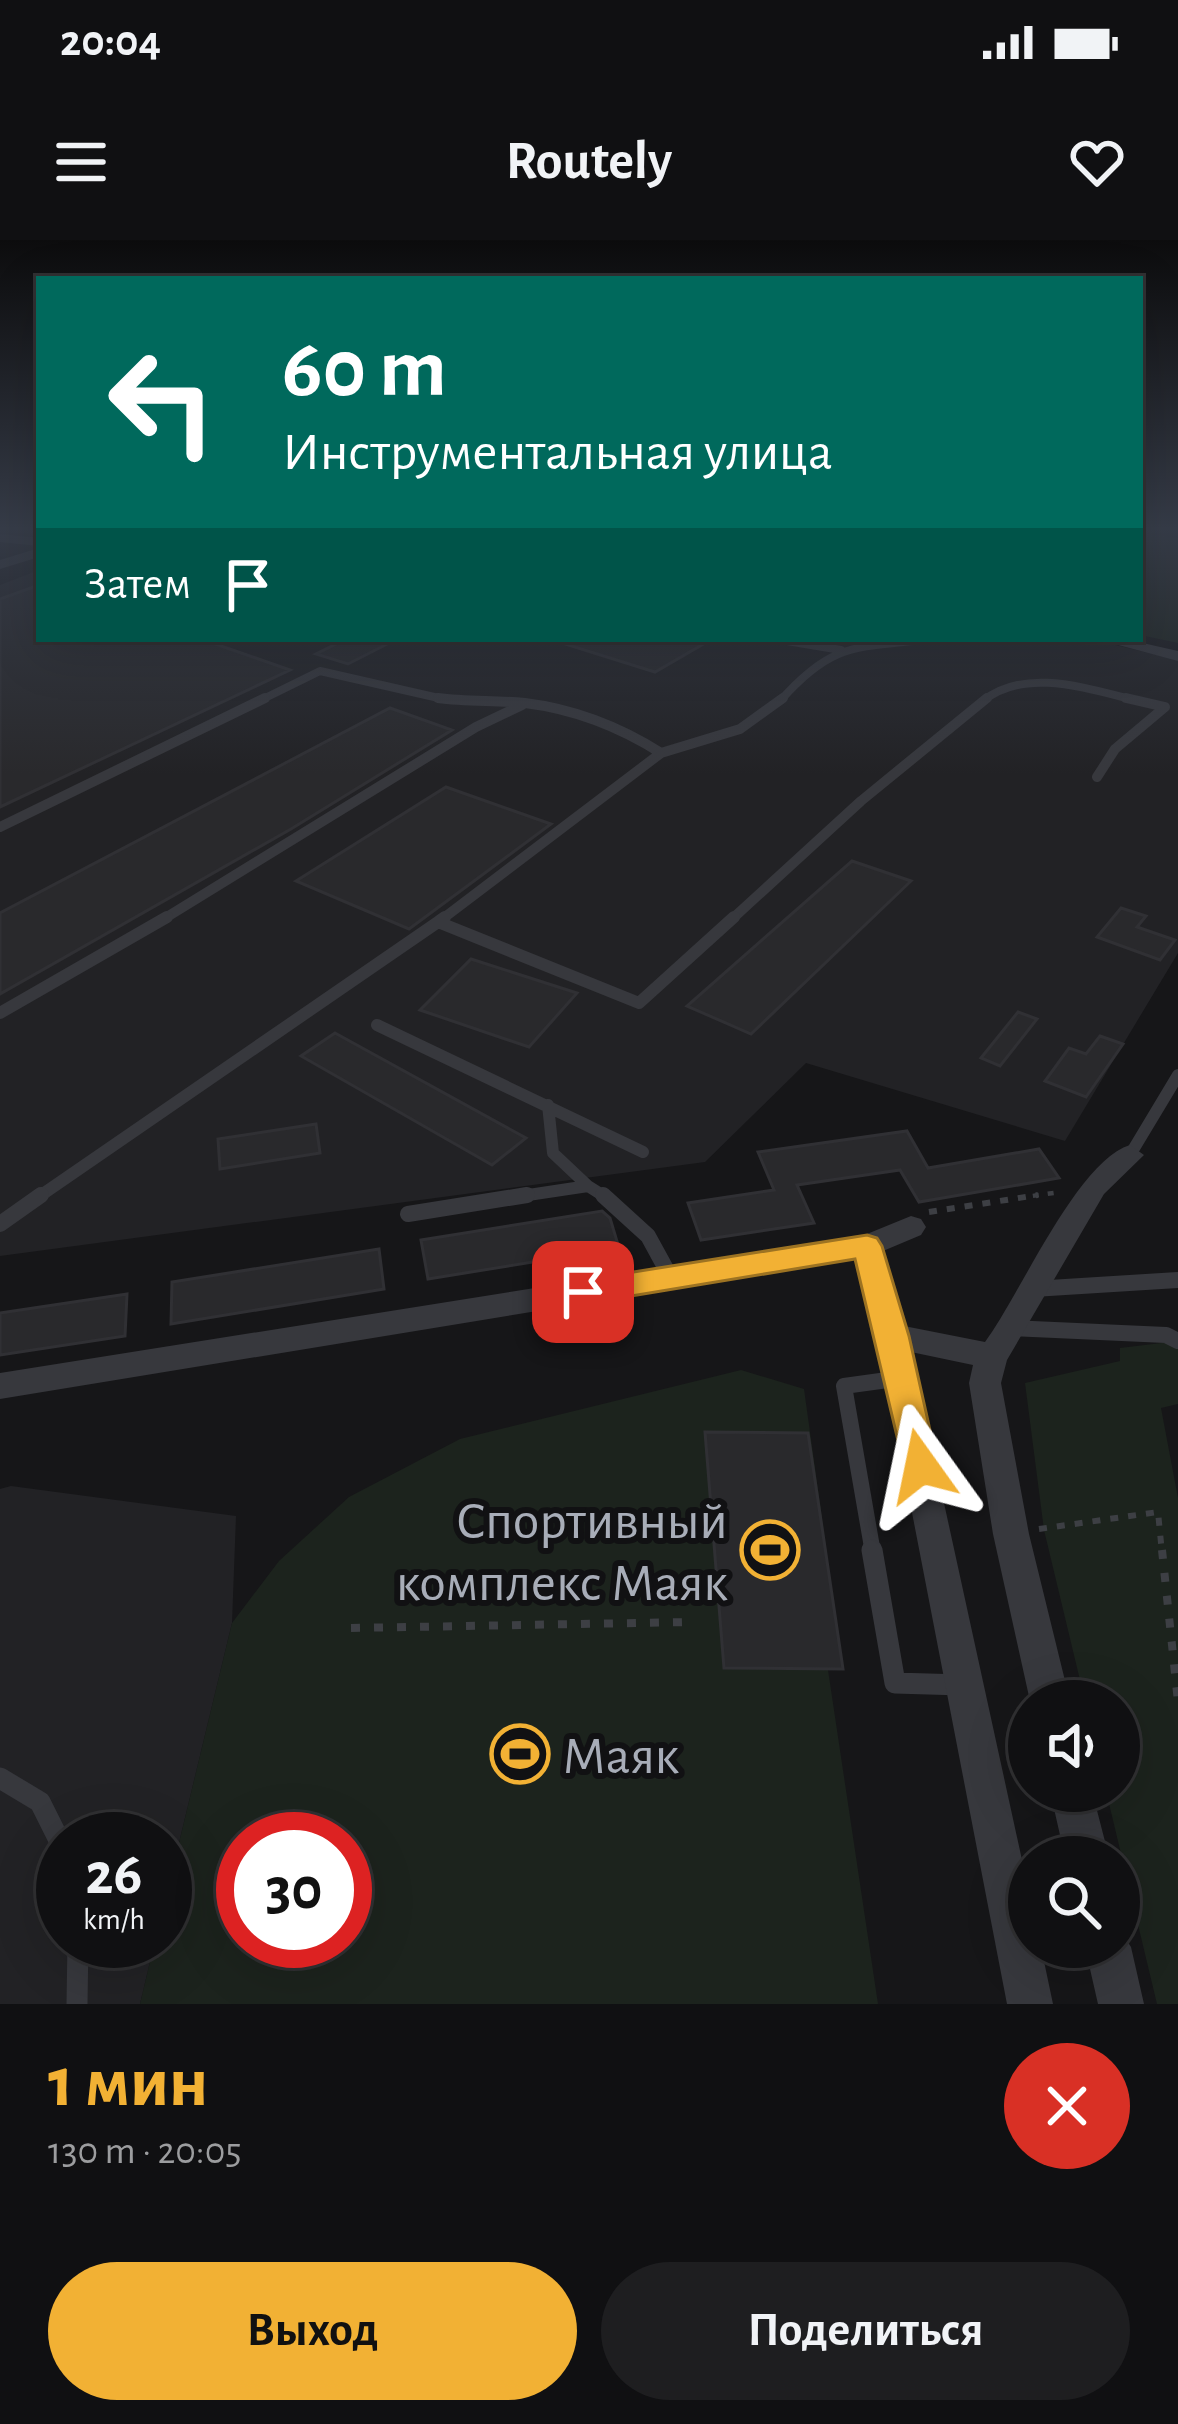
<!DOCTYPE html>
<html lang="ru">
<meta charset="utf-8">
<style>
body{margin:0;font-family:"Alegreya Sans",sans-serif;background:#1e1e20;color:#f1f3f6;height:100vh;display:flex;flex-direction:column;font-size:45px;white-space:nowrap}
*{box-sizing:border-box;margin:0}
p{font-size:39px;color:#9c9d9f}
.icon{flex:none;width:66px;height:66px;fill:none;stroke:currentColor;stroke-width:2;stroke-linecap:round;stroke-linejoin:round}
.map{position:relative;height:1764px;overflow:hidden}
.side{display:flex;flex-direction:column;background:#101012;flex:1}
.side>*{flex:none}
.hud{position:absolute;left:36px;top:36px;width:1107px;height:366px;border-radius:0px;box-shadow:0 12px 48px #0002,0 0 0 3px #303032;background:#00695c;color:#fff;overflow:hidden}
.buttons{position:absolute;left:1008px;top:1440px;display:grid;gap:24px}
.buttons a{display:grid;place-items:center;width:132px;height:132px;border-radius:50%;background:#101012;box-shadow:0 12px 48px #0002,0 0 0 3px #303032;font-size:60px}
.speed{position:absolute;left:36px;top:1572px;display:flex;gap:24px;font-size:60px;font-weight:700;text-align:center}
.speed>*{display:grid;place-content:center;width:156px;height:156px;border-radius:50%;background:#101012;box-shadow:0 12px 48px #0002,0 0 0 3px #303032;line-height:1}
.speed small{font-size:30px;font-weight:400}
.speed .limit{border:18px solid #d22;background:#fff;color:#111}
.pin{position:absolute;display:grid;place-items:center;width:102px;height:102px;color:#fff;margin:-51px;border-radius:24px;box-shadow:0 6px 18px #0006}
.me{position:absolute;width:132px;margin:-66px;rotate:348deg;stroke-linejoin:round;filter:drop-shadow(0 0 9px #0008)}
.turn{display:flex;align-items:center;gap:42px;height:252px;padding:0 48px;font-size:54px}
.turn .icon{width:156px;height:156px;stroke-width:2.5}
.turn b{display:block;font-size:84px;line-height:102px}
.then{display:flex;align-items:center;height:114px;padding:0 48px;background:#0003;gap:24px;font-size:45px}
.round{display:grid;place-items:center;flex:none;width:126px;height:126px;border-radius:63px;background:#1e1e20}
.overview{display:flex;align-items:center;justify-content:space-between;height:204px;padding:0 48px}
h1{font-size:72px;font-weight:700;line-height:90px;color:#f2b134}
.button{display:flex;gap:24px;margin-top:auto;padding:24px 48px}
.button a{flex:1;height:138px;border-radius:72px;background:#f2b134;color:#111;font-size:48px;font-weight:700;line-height:138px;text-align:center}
.button a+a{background:#1e1e20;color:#f1f3f6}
.status{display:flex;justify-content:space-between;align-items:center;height:84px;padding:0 60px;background:#101012;direction:ltr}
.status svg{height:33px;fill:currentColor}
header{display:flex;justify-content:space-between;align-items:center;height:156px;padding:0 48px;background:#101012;font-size:54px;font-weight:700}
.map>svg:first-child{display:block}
</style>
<div class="status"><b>20:04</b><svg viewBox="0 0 49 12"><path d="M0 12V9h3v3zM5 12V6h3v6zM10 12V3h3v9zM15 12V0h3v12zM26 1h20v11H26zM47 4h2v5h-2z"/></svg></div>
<header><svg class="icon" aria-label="menu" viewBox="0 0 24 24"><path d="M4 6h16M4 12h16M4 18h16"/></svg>Routely<svg class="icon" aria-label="heart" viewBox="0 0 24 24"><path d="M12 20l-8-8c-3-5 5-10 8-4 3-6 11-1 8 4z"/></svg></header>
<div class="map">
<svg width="1178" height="1764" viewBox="0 0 1178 1764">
<rect width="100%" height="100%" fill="#161618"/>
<path fill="#222225" d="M39,330V399H1090L1178,420V713L1065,901L806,823L705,922L0,1016V345Z
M11,1246L236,1276L232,1383L165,1661V1599H63V1701H155L140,1764H0V1249Z"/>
<path fill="#1c231d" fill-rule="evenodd" d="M1140,293L1178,298V403L1140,395Z
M1178,1101V1164L1161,1168L1178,1258V1764H1157L1106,1551H1119V1461H1085L1044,1290L1025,1143L1120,1121V1108Z
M741,1130L804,1149L843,1429L828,1430L878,1764H140L155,1701H165V1661L232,1383L279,1321L349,1257L460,1199ZM243,1599H345V1701H243Z"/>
<path fill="#29292c" stroke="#303034" stroke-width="3" d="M39,345V399H201L290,430L0,567V359Z
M346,399H397L348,424L316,414Z
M565,399H712L655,432L565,404Z
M390,468L452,490L291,589L0,754V673Z
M446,547L551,584L409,689L296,641Z
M852,621L911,641L751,794L687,766Z
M1121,668L1146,676L1137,687L1175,700L1160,720L1097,697Z
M471,719L577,753L529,807L420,770Z
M1018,772L1037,779L1000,826L981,818Z
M335,793L526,898L492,925L301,816Z
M1100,796L1123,804L1086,857L1045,841L1069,808L1086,814Z
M316,884L320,913L220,929L218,899Z
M907,891L928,928L1039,909L1059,938L919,962L900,930L797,945L814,983L701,1000L688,963L774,950L758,912Z
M602,971L610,978L619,1008L428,1039L421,1000Z
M379,1009L384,1049L171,1084L172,1042Z
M127,1054L125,1096L0,1115V1073Z
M705,1192L808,1193L843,1429L724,1428Z"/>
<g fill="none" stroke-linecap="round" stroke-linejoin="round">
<path stroke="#3d3f44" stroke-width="4.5" stroke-dasharray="6 9" stroke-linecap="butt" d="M1018,958L1060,952"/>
<path stroke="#3d3f44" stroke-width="6" stroke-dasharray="8 10" stroke-linecap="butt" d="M929,972L1038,955
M1039,1289L1158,1272L1162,1313"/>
<path stroke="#3d3f44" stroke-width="8" stroke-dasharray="9 14" stroke-linecap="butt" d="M1162,1310L1178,1462
M351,1388L692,1382"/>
<path stroke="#37383d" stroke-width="8" d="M775,399L841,410
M259,461L320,431L443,459L481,461
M780,461C833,401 856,408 930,399
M983,461C1026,426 1091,450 1139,461"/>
<path stroke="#37383d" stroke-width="10" d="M438,458C467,462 496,460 525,463C574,469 620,487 661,513L441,680
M661,513L740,489L783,458
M1097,537L1115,509L1165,467L1126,458
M0,587L265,458
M162,680L476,487L522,465
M731,680L861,561L987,458"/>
<path stroke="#37383d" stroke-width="12" d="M438,682L445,677
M0,773L167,677
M377,785L643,912
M548,865L553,913L588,946
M1130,915L1178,835
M37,958L438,682L639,763L734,677
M508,958L588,946L607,958"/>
<path stroke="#37383d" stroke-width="16" d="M603,955L648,996L671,1038
M408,974L527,955
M0,984L41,955
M1033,1049L1178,1040
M1013,1088L1166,1095L1178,1101
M873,1313L844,1146L902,1138"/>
<path stroke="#37383d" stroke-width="21" d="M872,1310L895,1443L962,1445
M0,1538L40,1562L63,1608
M77,1764L78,1701"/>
<path fill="#37383d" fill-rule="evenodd" d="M0,294L39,298V306L0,302Z
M39,308V317L0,329V320Z
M1096,399H1125L1178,411V421Z
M1130,905L1144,915L1104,954L1007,1120L1001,1143L1029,1294L1070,1461H1030L993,1294L969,1143L973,1125L911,1112L1029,1652V1707H1041L1053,1764H1007L886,1138L855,1019L0,1159V1133L862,996L911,976L921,979L926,987L921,995L883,1011L904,1086L985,1102C1020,1055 1077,921 1130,905Z
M1050,1551H1092L1109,1617H1065Z
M1119,1689L1131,1707L1144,1764H1098L1085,1707H1119Z"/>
</g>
<linearGradient id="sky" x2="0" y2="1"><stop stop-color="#0c0c0d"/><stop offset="0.54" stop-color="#363c48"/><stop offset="1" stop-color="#363c48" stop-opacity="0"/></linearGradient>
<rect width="1178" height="534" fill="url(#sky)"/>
<path fill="#f2b134" stroke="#9d7322" stroke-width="3" d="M867,995L877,998L882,1006L909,1096L938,1226L933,1237L921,1241L909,1237L904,1226L855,1019L583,1064L572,1060L568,1052L572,1044L583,1040Z"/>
<defs>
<g id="stadium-ring" transform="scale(3)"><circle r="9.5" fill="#111113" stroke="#f2b134" stroke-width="1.5"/><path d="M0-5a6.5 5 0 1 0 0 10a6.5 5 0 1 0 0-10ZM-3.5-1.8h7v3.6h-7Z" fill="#f2b134"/></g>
</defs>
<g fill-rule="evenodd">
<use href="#stadium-ring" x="770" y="1310"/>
<use href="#stadium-ring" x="520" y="1514"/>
</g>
<g text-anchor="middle" stroke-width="12" stroke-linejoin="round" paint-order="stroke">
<g font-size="54" fill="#a8adb8" stroke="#111113" text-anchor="end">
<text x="728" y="1298">Спортивный<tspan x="728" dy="62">комплекс Маяк</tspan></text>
<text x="562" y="1533" text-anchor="start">Маяк</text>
</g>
</g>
</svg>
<div class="buttons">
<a><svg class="icon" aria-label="sound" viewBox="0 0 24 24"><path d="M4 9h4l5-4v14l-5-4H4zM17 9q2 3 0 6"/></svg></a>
<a><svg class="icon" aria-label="search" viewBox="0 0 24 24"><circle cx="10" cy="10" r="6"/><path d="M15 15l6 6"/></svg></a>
</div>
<div class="speed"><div>26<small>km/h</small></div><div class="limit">30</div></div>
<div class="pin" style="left:583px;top:1052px;background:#d93025"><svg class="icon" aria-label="arrive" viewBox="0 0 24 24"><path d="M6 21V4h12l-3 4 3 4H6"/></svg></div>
<svg class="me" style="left:921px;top:1226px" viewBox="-20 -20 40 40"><path d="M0-17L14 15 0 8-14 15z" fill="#f2b134" stroke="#fff" stroke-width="4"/></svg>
<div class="hud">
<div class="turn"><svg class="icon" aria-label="left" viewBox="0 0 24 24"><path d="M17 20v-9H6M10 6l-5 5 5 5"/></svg><div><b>60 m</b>Инструментальная улица</div></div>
<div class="then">Затем<svg class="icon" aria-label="arrive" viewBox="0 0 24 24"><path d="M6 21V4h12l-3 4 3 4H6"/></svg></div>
</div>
</div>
<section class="side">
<div class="overview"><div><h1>1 мин</h1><p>130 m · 20:05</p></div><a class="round" style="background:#d93025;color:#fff"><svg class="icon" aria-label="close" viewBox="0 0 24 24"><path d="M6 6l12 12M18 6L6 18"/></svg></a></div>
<div class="button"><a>Выход</a><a>Поделиться</a></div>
</section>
